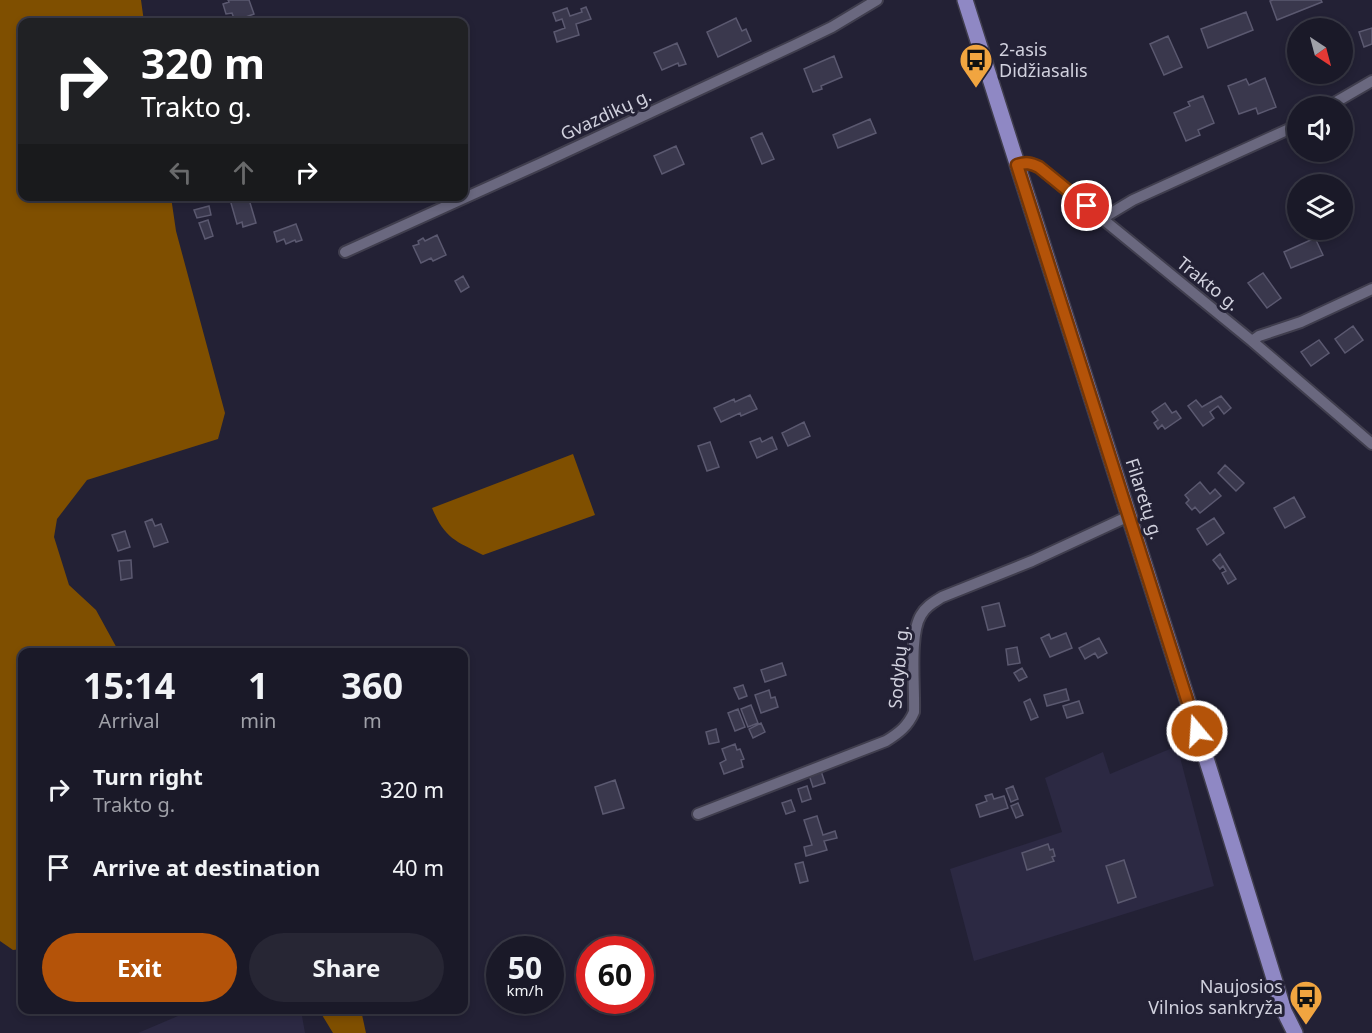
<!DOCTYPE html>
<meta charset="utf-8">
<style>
body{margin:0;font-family:"Noto Sans",sans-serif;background:#272634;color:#f1f3f6;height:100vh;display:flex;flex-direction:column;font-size:22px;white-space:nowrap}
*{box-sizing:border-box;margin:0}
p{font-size:20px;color:#9fa0a8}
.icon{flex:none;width:33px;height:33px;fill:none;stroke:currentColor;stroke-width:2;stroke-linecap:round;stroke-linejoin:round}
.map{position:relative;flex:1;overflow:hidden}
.details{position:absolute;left:18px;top:648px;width:450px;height:366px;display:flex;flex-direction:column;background:#1a1928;border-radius:12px;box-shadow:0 3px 9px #0003,0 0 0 2px #383845}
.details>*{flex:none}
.hud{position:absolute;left:18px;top:18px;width:450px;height:183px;border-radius:12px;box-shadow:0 3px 9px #0003,0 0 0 2px #383845;background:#202124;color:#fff;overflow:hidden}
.needle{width:39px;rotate:144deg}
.tools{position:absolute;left:1287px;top:18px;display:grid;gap:12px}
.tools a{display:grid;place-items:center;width:66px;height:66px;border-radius:50%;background:#1a1928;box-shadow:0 3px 9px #0003,0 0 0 2px #383845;font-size:30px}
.speed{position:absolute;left:486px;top:936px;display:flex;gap:12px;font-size:30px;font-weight:700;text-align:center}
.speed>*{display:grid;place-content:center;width:78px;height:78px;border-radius:50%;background:#1a1928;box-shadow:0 3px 9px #0003,0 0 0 2px #383845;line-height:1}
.speed small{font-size:15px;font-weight:400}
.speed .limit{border:9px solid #d22;background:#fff;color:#111}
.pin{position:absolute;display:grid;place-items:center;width:51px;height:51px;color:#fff;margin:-26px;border:3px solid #fff;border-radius:50%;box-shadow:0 2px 6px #0007}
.me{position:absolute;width:66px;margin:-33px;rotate:342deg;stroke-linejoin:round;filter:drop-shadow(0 0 4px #0008)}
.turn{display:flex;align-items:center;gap:21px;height:126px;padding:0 24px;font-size:27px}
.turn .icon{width:78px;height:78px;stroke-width:2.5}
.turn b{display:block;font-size:42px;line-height:51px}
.lanes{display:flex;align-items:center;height:57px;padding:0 24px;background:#0003;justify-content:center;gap:30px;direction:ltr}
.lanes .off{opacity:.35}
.eta{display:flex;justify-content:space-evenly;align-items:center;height:102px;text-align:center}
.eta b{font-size:36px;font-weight:700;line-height:42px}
.cta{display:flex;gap:12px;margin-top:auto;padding:12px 24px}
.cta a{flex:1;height:69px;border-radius:36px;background:#b45309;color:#fff;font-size:24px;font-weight:700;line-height:69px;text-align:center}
.cta a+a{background:#272634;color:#f1f3f6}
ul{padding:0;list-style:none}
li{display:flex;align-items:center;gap:18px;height:78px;padding:0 24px}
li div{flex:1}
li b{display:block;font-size:22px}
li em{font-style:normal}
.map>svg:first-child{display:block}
</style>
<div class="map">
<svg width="1372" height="1033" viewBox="0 0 1372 1033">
<rect width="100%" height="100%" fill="#232135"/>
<path fill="#2c2943" d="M1177,746L1214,886L974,961L950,869L1062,832L1045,778L1103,752L1110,774Z
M192,1010H301L305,1033H138Z"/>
<path fill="#7f4f00" d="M0,0H141L144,22H22V196L171,197L176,231L225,413L218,439L87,480L57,519L54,537L69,585L96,610L119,652H22V949L13,950L0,941Z
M573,454L595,515L483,555C456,541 445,539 432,508Z
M319,1010H361L366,1033H333Z"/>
<path fill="#3a384d" stroke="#5b5970" stroke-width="1.5" d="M228,0H249L254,14L235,21L232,13L226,14L223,4L229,2Z
M1273,0H1321L1322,2L1277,20L1270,1Z
M586,7L591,19L576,24L579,35L557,42L554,32L565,28L562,19L556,21L553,13L567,8L570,16L582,12L581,9Z
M1246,12L1253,30L1208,48L1201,29Z
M736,18L742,31L746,29L751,41L718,57L707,32Z
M1372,28V44L1364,47L1359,32Z
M1168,36L1182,67L1164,75L1150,44Z
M677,43L686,64L679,66L678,63L662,70L654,53Z
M834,56L842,77L821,86L822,89L813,92L804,69Z
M1309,74H1331L1332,76L1313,83Z
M1265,78L1276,107L1258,114L1256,108L1239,114L1228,86L1246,79L1249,85Z
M1203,96L1214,123L1198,130L1200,135L1186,141L1174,113L1190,106L1188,102Z
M870,119L876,133L838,148L833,135Z
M762,133L774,159L762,164L751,138Z
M676,146L684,164L662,174L654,156Z
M229,196H248L256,223L243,227L242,222L237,224Z
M209,206L211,215L197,218L194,210Z
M208,220L213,236L205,239L199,223Z
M296,224L302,240L296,242L295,240L286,244L284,239L277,242L274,232Z
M437,235L446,255L433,261L431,258L421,263L413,246L419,244L418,241L423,238L425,241Z
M1315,238L1323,255L1291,268L1284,252Z
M1263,273L1281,298L1267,308L1248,283Z
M463,276L469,287L461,292L455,281Z
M1353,326L1363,340L1345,353L1335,339Z
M1319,340L1329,353L1311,366L1301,352Z
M750,395L757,409L741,416L740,413L721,422L714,408L734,399L735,402Z
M1221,396L1231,408L1224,414L1218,406L1210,412L1214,418L1203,426L1188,406L1196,400L1202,407Z
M1165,403L1172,413L1176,411L1181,418L1165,429L1162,425L1158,429L1154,423L1158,420L1152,412Z
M804,422L810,436L788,446L782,433Z
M772,437L777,449L757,458L750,442L760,438L762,442Z
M710,442L719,467L707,471L698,446Z
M1225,465L1244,483L1236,491L1218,473Z
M1200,482L1210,494L1215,489L1221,496L1200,513L1195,507L1192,510L1186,503L1189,500L1185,495Z
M1294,497L1305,517L1285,528L1274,508Z
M1214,518L1224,533L1207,545L1197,529Z
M152,519L155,526L161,524L168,542L154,547L145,522Z
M125,531L130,547L118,551L112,535Z
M1220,554L1236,579L1228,584L1222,573L1226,571L1223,566L1220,569L1213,560Z
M131,560L132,578L121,580L119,561Z
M999,603L1005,626L988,630L982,607Z
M1066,633L1072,648L1050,657L1041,638L1049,634L1051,639Z
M1099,638L1107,653L1098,658L1095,653L1085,659L1079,648Z
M1017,647L1020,663L1008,665L1006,649Z
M782,663L786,675L765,682L761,670Z
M1022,668L1027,677L1019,681L1014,673Z
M743,685L747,696L739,699L734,688Z
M1066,689L1069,700L1047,706L1044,695Z
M769,690L771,698L775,697L778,707L761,713L755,695Z
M1030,699L1038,717L1031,720L1024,702Z
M1079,701L1083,713L1067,718L1063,706Z
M751,705L758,723L748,727L741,709Z
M738,709L745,727L735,731L728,713Z
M761,723L765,732L753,738L749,729Z
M716,729L719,742L709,744L706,732Z
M735,744L737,750L740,749L744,759L741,760L743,767L724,774L720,763L726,760L722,749Z
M821,771L825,783L813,787L809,775Z
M615,780L624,808L603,814L595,787Z
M807,786L811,799L802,802L798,789Z
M1013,786L1018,799L1011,802L1006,789Z
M992,794L994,799L1004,796L1008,808L980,817L976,805L987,801L985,796Z
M791,800L795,811L786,814L782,803Z
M1018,803L1023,815L1016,818L1011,806Z
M817,816L823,835L835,831L837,838L824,841L827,850L806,856L804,847L812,845L804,820Z
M1048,844L1050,850L1053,849L1055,856L1052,857L1054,861L1027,870L1022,853Z
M1124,860L1136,897L1118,903L1106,866Z
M803,862L808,881L800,883L795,864Z
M610,941L612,950H591L590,946Z"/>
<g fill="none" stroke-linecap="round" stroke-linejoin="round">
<g stroke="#403e4e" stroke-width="14">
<path id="street" d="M1329,106L1372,81
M1017,165C1026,162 1031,163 1039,167L1252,341L1372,444
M1103,218L1133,200L1298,125
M345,252L544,162L795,45L832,27L877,0
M1252,341L1259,336L1301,322L1372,289
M698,814L886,741C899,733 908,726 914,712C915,688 909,634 921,615C926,606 934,602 942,597L1032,561L1129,516"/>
</g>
<g stroke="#403e4e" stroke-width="18">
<path id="primary" d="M965,0L1211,774L1284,1011L1295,1033"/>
</g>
<use href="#street" stroke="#6a687f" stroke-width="10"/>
<use href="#primary" stroke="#8f88c4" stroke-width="15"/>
</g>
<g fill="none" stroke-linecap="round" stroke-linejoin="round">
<g stroke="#753606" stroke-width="15">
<path id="route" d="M1087,206L1039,167C1031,163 1026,162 1017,165L1197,731"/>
</g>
<use href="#route" stroke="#b45309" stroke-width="10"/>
</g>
<defs>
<g id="bus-pin" transform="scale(1.725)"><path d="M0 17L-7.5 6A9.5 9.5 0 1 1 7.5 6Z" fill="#f1a540" stroke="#232135"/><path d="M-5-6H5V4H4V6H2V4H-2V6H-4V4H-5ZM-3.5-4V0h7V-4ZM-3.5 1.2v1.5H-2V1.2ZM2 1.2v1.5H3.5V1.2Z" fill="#111"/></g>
</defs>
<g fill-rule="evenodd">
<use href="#bus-pin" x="976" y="60"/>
<use href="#bus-pin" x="1306" y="997"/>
</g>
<g text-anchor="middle" stroke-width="6" stroke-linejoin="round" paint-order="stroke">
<g font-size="18" fill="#d1d1de" stroke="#232135" text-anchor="start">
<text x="999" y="56">2-asis<tspan x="999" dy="21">Didžiasalis</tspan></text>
<text x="1283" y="993" text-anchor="end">Naujosios<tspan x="1283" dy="21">Vilnios sankryža</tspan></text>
</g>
<g font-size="18" fill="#d1d1de" stroke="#232135">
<text transform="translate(606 115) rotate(-25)" y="6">Gvazdikų g.</text>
<text transform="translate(1208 284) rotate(39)" y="6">Trakto g.</text>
<text transform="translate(1144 499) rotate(72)" y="6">Filaretų g.</text>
<text transform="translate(899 667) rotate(-85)" y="6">Sodybų g.</text>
</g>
</g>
</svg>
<div class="tools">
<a><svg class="needle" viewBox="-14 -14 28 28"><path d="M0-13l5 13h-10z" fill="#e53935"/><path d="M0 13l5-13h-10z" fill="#9fa0a8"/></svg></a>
<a><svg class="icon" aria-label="sound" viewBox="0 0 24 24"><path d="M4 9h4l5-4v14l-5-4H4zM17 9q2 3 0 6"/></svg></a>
<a><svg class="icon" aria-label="layers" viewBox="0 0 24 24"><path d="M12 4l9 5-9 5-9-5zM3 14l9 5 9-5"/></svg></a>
</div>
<div class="speed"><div>50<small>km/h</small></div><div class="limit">60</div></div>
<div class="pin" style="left:1087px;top:206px;background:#d93025"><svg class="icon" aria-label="arrive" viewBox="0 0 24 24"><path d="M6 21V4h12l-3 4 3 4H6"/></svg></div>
<svg class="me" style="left:1197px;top:731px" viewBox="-20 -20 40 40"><circle r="17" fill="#b45309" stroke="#fff" stroke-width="3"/><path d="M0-11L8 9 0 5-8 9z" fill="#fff"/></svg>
<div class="hud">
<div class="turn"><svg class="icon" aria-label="right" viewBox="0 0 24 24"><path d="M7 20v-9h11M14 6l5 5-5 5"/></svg><div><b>320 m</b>Trakto g.</div></div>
<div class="lanes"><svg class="icon off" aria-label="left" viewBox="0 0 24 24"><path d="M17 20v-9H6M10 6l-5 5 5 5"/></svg><svg class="icon off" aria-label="ahead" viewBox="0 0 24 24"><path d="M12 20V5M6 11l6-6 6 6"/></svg><svg class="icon" aria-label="right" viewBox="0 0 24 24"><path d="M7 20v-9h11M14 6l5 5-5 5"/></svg></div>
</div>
<section class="details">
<div class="eta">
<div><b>15:14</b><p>Arrival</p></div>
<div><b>1</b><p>min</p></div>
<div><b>360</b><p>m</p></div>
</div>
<ul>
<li><svg class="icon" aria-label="right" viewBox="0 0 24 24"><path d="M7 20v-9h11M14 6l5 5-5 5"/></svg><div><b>Turn right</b><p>Trakto g.</p></div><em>320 m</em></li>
<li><svg class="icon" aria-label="arrive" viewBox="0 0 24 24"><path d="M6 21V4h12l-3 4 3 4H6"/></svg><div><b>Arrive at destination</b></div><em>40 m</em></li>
</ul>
<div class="cta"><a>Exit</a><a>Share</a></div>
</section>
</div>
